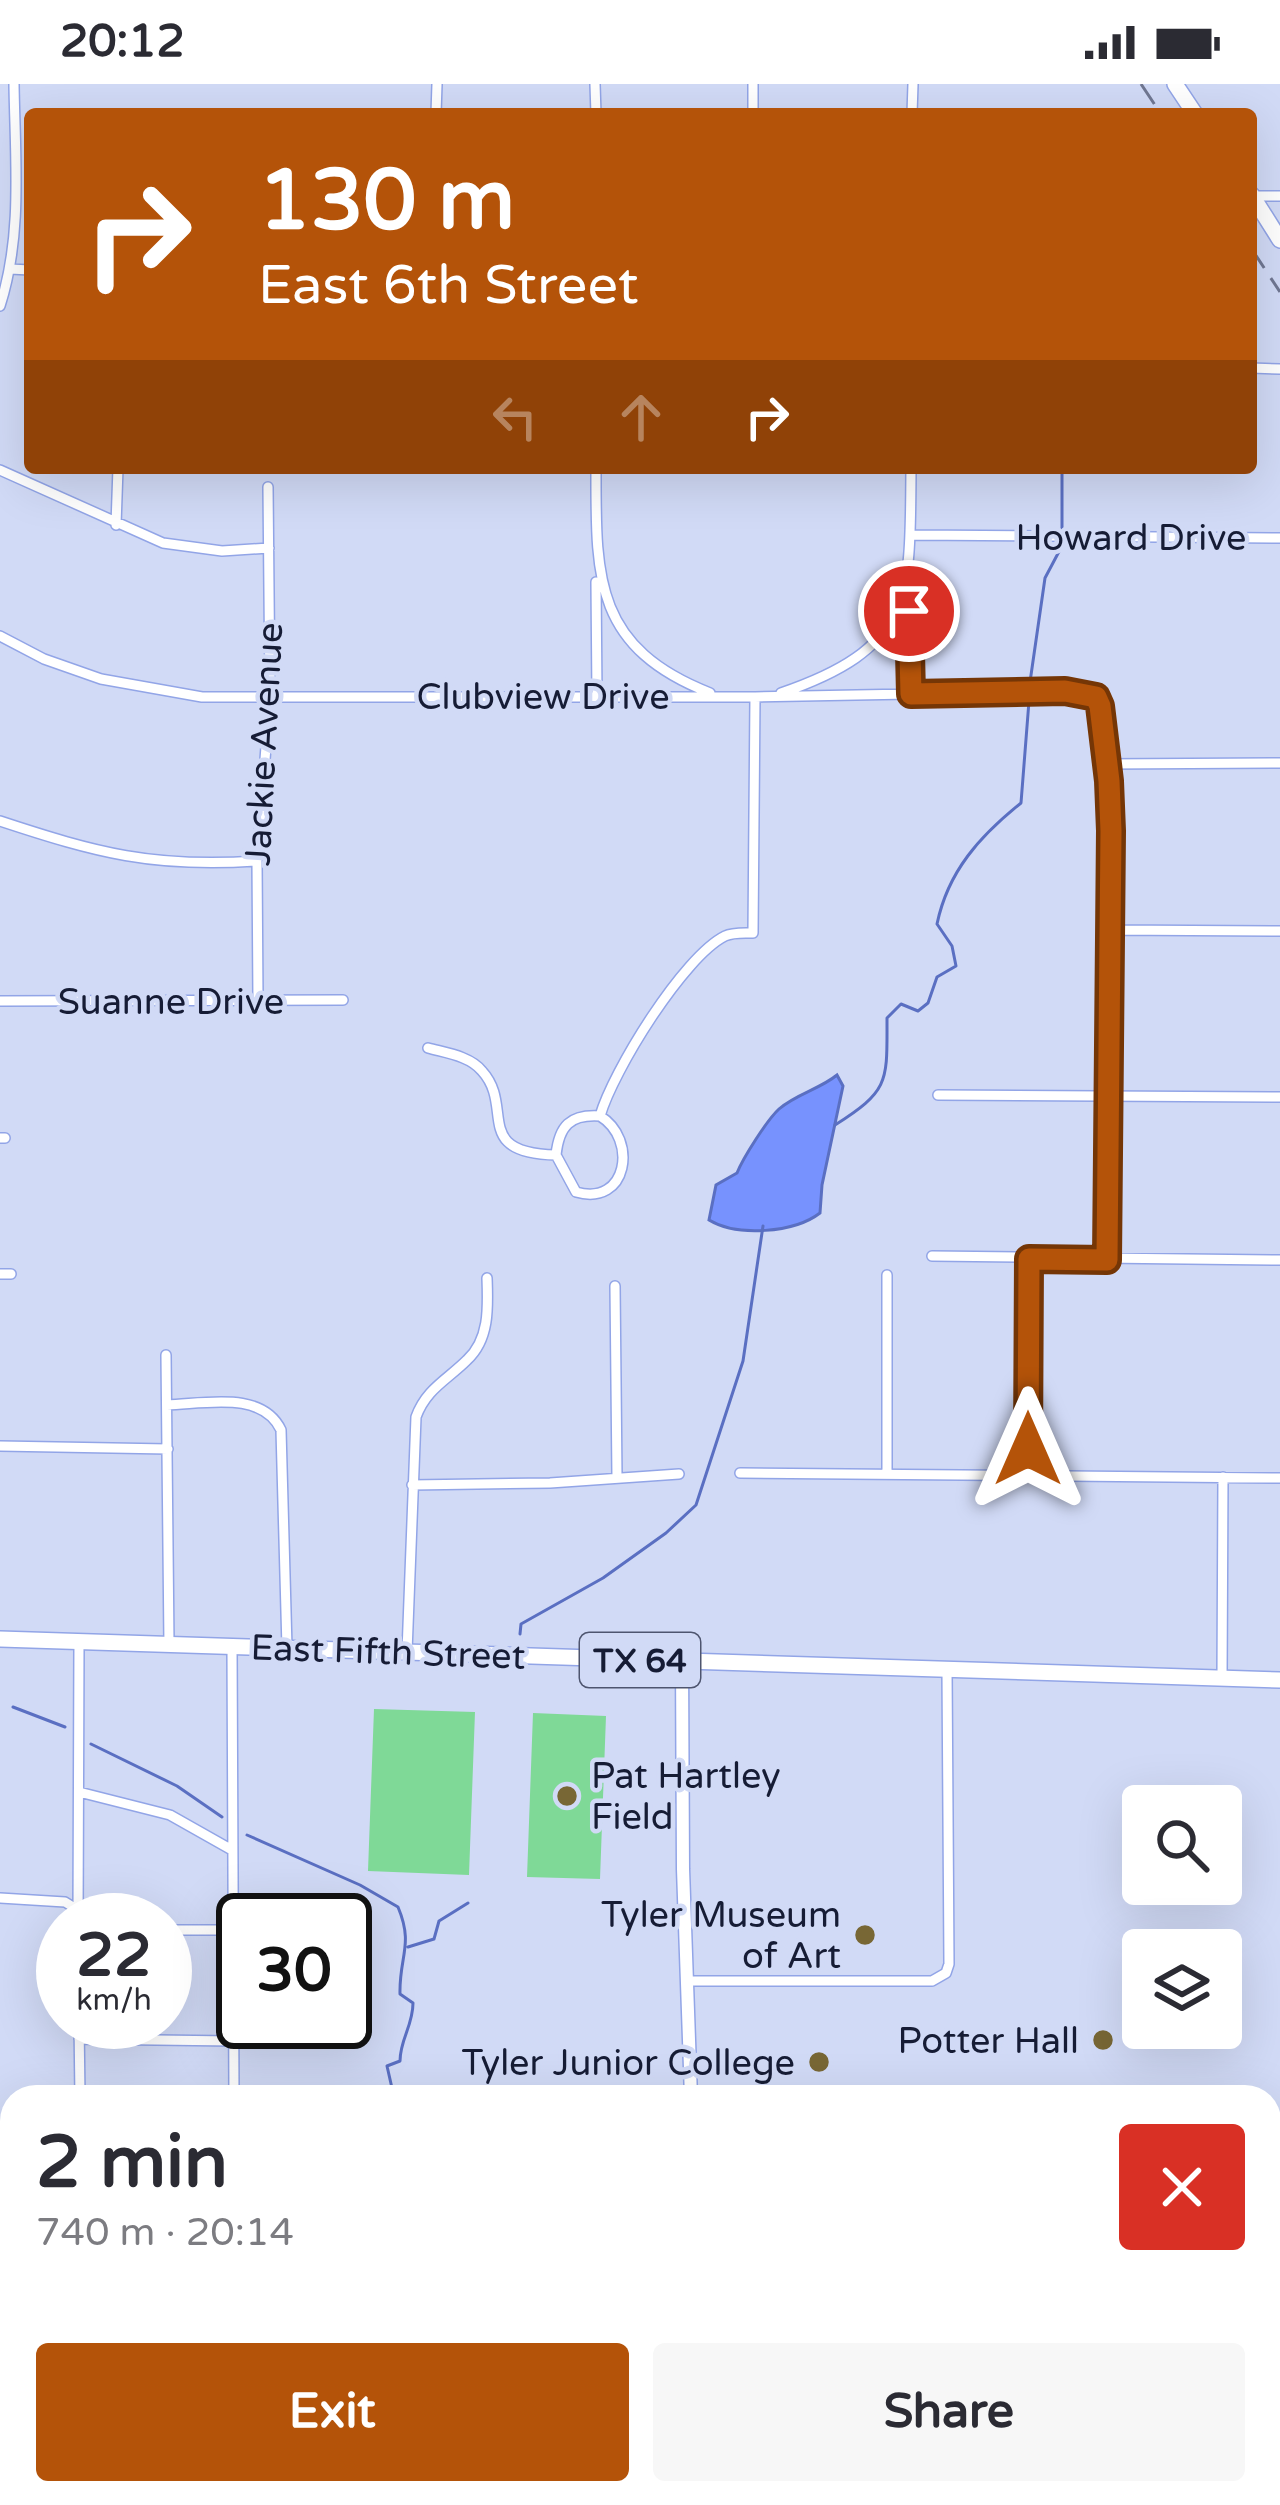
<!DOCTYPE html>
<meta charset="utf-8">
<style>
body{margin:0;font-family:"Varela Round",sans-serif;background:#f7f7f7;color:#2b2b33;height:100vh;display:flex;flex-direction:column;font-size:45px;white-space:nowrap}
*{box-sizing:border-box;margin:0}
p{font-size:39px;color:#7c7c81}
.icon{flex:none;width:66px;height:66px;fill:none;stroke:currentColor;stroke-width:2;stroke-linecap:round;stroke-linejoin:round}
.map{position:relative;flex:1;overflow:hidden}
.side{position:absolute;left:0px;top:2001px;width:1281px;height:420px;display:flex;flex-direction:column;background:#fff;border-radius:36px 36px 0 0;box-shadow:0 12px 48px #0002}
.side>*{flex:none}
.banner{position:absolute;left:24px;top:24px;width:1233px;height:366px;border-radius:12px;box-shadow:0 12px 48px #0002;background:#b45309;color:#fff;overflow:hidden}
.fabs{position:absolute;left:1122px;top:1701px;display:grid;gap:24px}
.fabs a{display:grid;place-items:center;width:120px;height:120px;border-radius:12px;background:#fff;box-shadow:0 12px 48px #0002;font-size:60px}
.speed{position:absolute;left:36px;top:1809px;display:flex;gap:24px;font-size:60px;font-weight:700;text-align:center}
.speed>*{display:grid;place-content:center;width:156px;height:156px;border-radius:50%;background:#fff;box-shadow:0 12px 48px #0002;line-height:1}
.speed small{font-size:30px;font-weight:400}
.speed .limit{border:6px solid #111;border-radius:18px;background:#fff;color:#111}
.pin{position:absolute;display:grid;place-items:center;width:102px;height:102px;color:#fff;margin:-51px;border:6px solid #fff;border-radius:50%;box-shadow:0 3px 12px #0007}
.me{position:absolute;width:132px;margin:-66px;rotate:0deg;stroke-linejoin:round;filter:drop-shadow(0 0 9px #0008)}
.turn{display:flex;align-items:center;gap:42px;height:252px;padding:0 36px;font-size:54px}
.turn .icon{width:156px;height:156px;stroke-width:2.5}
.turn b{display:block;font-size:84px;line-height:102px}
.lanes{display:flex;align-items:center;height:114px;padding:0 36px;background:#0003;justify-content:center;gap:60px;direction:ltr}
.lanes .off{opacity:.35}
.round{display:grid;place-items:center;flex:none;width:126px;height:126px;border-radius:12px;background:#f7f7f7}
.head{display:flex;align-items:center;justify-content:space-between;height:204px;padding:0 36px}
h1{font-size:72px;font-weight:800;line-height:90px}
.primary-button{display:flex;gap:24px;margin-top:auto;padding:24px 36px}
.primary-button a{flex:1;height:138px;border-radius:12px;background:#b45309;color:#fff;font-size:48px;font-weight:800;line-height:138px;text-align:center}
.primary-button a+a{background:#f7f7f7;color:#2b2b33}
.status{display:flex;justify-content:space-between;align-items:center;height:84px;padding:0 60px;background:#fff;direction:ltr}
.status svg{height:33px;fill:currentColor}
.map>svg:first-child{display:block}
</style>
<div class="status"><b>20:12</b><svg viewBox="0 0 49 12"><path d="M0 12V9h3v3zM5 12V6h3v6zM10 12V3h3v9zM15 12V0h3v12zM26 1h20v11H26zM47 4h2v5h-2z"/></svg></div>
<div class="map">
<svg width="1280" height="2421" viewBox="0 0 1280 2421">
<rect width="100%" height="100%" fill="#d1daf6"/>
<path fill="#7fd997" d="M374,1625L475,1628L469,1791L368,1787Z
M533,1629L606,1632L600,1795L527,1793Z"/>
<path fill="#7792fe" stroke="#5a6fc2" stroke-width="3" d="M837,991L843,1002L822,1101L820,1129C794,1149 737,1153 709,1136L716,1101L737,1089C743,1074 767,1036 779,1025C796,1010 820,1005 837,991Z"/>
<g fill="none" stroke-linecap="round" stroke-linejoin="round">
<path stroke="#5a6fc2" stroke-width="3" d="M1062,384V446
M1030,598L1045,494L1063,460
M835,1041C890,1006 887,998 887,934L901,920L918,927L928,919L937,893L956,882L952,862L937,840C948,787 980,752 1021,719L1029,617
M520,1550L521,1540L603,1494L666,1449L696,1421L743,1277L763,1142
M13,1623L65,1643
M91,1660L177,1702L222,1733
M247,1751L360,1801L398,1823C414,1861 399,1872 400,1910L413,1919C413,1942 400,1955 400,1977L387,1982L394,2013
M408,1863L434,1855L439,1837L468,1819
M462,2409L465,2421"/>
<g stroke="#92a5e7" stroke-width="12">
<path id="minor" d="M595,0L596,30
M753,0V30
M436,30L437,0
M912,30L913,0
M1252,112H1280
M10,185L30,186
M0,222C23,150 15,74 14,0
M1251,284L1280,285
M596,384C596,492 593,563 710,609
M0,386L163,459L222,467L269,464
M116,441L118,384
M911,451L1280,454
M596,498L597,612
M909,502L911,610
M0,552L44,575L101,595L202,613H755L1065,607L1096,613L1109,697L1111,747L1107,1176
M781,609C915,563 910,512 911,384
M1107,680L1280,679
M0,737C97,769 153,784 257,777
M1110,846L1280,847
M0,917L343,916
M258,917L257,777L270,612L268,403
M428,964C446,969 470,972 482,987C515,1023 471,1069 556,1071L576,1108C628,1123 638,1055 600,1032C570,1030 559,1042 556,1071
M938,1011L1280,1013
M600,1032C613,987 683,873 725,852C733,848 744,849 753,849L755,613
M0,1054H5
M932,1172L1280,1176
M0,1190H11
M887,1191V1390
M615,1202L617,1394
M166,1271L169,1560
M167,1321C204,1320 262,1306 281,1346L287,1564
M0,1362L168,1365
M740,1389L1280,1394
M1028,1393L1029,1175
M412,1401L550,1399L679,1390
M232,1562L234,2013
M407,1568L416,1333C426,1305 447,1296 467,1276C490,1255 488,1222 487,1194
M1222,1594L1223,1393
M79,1708L170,1731L232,1766
M0,1814L65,1818L94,1836
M78,1836L79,1558
M165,1846H233
M686,1897H932L946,1889L949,1880L947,1586
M79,1938L80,2013
M79,1955L233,1957
M1269,2217H1280
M0,2284H12
M951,2409V2421
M352,2421V2409
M521,2421V2409"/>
</g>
<g stroke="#92a5e7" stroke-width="15">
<path id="tertiary" d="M682,1577L683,1785L691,2013
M695,2409V2421"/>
</g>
<g stroke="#92a5e7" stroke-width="18">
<path id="primary" d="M1175,0L1195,30
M1251,110L1280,156
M0,1555L1280,1596"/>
</g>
<use href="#minor" stroke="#fff" stroke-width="9"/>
<use href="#tertiary" stroke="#fff" stroke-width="12"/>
<use href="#primary" stroke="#fff" stroke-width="15"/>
<path stroke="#707792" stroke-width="3" stroke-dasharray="24 12" stroke-linecap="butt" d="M1141,0L1161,30
M1251,164L1280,208"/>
</g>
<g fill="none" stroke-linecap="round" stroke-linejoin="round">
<g stroke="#753606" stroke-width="30">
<path id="route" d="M909,527L911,610L1065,607L1096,613L1100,622L1109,697L1111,747L1107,1176L1029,1175L1028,1365"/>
</g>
<use href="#route" stroke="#b45309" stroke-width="21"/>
</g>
<g fill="#786735" stroke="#d1daf6" stroke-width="4.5">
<circle cx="567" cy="1712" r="12"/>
<circle cx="865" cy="1851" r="12"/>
<circle cx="1103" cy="1956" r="12"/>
<circle cx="819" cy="1978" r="12"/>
</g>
<g text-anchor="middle" stroke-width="9" stroke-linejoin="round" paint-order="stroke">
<rect fill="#d1daf6" stroke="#4e556f" stroke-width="3" x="580" y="1549" width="120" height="54" rx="9"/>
<g font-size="33" font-weight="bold" fill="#161c35">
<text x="640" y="1588">TX 64</text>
</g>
<g font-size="36" fill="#161c35" stroke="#d1daf6">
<text x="1131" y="466">Howard Drive</text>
<text x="543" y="625">Clubview Drive</text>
<text transform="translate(263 660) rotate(-87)" y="13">Jackie Avenue</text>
<text x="171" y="930">Suanne Drive</text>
<text transform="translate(388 1567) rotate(2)" y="13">East Fifth Street</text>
</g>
<g font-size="36" fill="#161c35" stroke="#d1daf6" text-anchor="end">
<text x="591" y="1704" text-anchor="start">Pat Hartley<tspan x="591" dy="41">Field</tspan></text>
<text x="841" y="1843">Tyler Museum<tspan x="841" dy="41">of Art</tspan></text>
<text x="1079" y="1969">Potter Hall</text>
<text x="795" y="1991">Tyler Junior College</text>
</g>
</g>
</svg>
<div class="fabs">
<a><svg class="icon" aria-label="search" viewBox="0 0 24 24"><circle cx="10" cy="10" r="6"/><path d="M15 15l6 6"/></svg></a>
<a><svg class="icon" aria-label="layers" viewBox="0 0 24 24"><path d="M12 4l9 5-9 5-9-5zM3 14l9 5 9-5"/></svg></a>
</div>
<div class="speed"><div>22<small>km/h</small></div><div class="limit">30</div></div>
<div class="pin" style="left:909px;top:527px;background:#d93025"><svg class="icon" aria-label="arrive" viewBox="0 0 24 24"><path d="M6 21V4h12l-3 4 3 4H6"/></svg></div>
<svg class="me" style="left:1028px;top:1365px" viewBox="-20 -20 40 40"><path d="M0-17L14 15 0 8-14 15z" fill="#b45309" stroke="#fff" stroke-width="4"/></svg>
<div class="banner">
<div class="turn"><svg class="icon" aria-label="right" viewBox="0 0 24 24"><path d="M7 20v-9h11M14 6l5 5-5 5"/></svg><div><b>130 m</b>East 6th Street</div></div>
<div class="lanes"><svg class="icon off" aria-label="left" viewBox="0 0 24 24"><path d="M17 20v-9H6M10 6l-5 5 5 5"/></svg><svg class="icon off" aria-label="ahead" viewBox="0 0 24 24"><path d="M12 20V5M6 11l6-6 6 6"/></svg><svg class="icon" aria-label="right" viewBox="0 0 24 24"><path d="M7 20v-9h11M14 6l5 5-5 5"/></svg></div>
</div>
<section class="side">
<div class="head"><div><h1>2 min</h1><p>740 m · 20:14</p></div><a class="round" style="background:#d93025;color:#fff"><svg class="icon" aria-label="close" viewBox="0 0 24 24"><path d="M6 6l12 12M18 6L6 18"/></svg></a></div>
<div class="primary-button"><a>Exit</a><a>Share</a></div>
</section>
</div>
